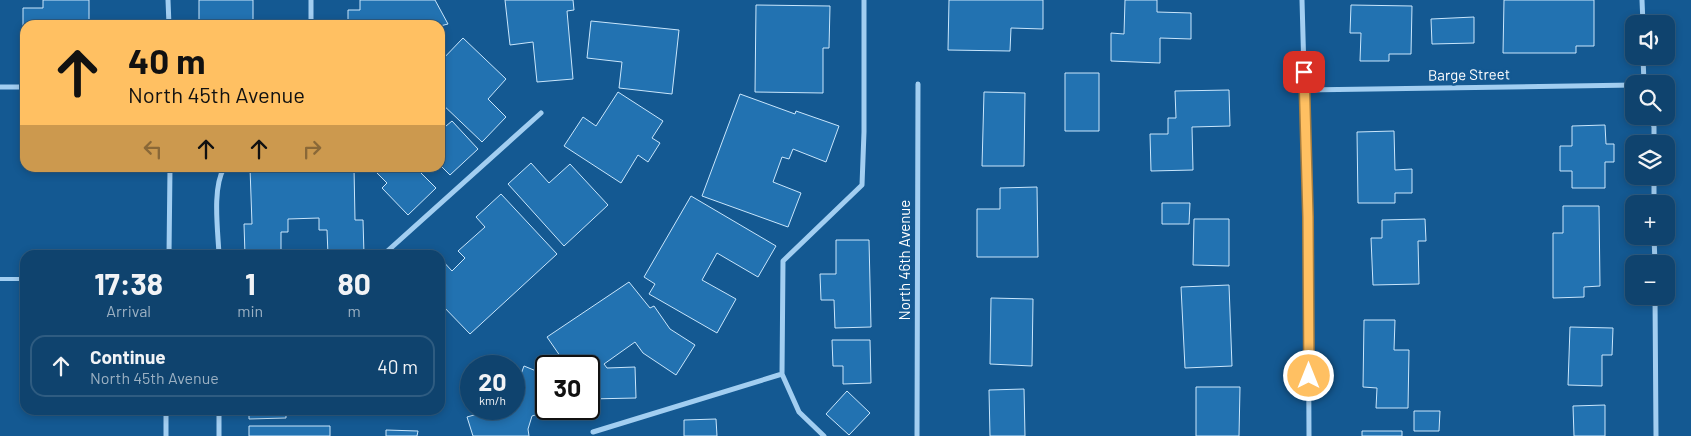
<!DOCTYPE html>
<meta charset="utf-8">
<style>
body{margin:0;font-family:Barlow,sans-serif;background:#1d4e76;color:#f1f3f6;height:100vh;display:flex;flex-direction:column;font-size:19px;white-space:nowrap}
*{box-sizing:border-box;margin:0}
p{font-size:16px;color:#9bb0c2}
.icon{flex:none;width:28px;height:28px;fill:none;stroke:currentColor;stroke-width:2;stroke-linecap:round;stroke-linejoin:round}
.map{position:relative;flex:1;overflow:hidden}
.side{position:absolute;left:20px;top:250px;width:425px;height:165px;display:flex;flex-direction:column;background:#0f436e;border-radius:15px;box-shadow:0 2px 8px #0003,0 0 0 1px #2f5c81}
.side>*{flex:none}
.banner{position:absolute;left:20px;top:20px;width:425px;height:152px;border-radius:15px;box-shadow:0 2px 8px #0003,0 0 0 1px #2f5c81;background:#ffc062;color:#111;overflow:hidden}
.buttons{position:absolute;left:1625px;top:15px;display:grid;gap:10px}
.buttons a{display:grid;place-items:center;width:50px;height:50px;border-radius:10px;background:#0f436e;box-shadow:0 2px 8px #0003,0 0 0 1px #2f5c81;font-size:25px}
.speed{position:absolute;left:460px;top:355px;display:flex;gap:10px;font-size:25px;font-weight:700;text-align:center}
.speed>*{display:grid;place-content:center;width:65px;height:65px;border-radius:50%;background:#0f436e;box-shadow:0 2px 8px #0003,0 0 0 1px #2f5c81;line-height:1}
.speed small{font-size:12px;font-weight:400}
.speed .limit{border:2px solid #111;border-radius:8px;background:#fff;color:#111}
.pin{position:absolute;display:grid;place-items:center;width:42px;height:42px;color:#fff;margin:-21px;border-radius:10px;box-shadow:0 2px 8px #0006}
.me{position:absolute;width:55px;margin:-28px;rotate:0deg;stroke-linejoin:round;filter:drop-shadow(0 0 4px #0008)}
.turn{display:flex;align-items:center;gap:18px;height:105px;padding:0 25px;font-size:22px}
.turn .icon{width:65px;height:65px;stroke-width:2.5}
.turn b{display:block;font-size:35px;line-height:42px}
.lanes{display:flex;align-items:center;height:48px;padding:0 25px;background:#0003;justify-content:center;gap:25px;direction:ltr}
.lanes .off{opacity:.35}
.eta{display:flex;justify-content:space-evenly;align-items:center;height:85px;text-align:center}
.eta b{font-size:30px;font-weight:700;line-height:35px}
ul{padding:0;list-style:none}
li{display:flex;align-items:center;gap:15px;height:62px;margin:0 10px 8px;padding:0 15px;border:2px solid #2f5c81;border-radius:15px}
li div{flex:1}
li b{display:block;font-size:19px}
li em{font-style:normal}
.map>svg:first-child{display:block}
</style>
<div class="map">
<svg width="1691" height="436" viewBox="0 0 1691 436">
<rect width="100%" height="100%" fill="#145992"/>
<path fill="#2272b1" stroke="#c9e6fc" d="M43,0H89V25H25V37H23V8H43Z
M199,0H253V25L199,24Z
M360,0H435L448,24L440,26V25H348V10H360Z
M505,0H573L574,10L567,11L573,79L537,82L533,42L510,45Z
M949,0H1043V29L1011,28L1010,51L948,50Z
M1125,0H1157V12L1191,13V39L1160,38V63L1111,61V33L1124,34Z
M1504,0H1594V46H1576V53H1503Z
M756,5L830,6L829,48H823V93L755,92Z
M1351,5L1412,6L1411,54H1389V61H1360L1361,33H1350Z
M1474,17V43L1432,44L1431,19Z
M591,21L679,30L672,94L619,88L622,62L587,58Z
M463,38L506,79L488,99L506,117L482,142L440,102V62Z
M1065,73H1099V131H1065Z
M1229,90L1230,126L1192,127L1193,170L1151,171L1150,134H1168V118H1176L1175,91Z
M618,92L663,121L652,138L660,143L648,162L638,155L621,183L564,146L583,117L596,126Z
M984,92L1025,93L1024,166H982Z
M740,94L795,114L796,111L839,126L826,162L793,149L789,159L782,157L773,182L801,193L788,227L702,196Z
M440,120L446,126L452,121L478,149L450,175L440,165Z
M1605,125L1606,144H1614V162H1605V188H1572V171H1560V146H1572V126Z
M1394,131L1395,170L1412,169V193H1395V203H1358L1357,132Z
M531,163L549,183L570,164L608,205L564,246L508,184Z
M250,168H354L355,220H363L364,255H328L327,230H319V218L288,219V232H281V255H245L244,224H252Z
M372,168H416L436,188L408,215L382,188L387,183Z
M1037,187L1038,257H977V209H1000V188Z
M501,194L557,254L470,334L440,303V258L452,271L465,258L458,251L485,227L476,217Z
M691,196L776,246L758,277L717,253L702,280L736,299L717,333L649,294L655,284L644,277Z
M1162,203H1190L1189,224H1162Z
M1563,206H1599L1600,286L1584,287V297L1553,298V233H1563Z
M1194,219H1229V266L1193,265Z
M1425,219L1426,241H1418L1419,284L1373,285L1371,238H1382V220Z
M836,240H869L871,327L835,328L834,300H821L820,274H836Z
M629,282L650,308L654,306L670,329L695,345L676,375L643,353L635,342L604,364L607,368L635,367L636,398L589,399V366H567L547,337Z
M1229,285L1232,366L1185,368L1181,287Z
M991,298L1033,299L1032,366L990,364Z
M1364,320H1395L1394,350H1409L1408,408H1376L1377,388L1363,387Z
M1570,327L1613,328L1612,355H1602V386L1568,385Z
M832,340H870L871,383L843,384V366H833Z
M524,366L546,375L547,409L546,412L532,416L528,429L529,436H473L467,417L481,413L479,409H514V393Z
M1196,387H1240L1239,436H1196Z
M1024,389L1025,436H990L989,390Z
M847,391L870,413L849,435L826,414Z
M1605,405V436H1574L1573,406Z
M249,410H323V412H286V418L249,419Z
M1414,411H1440L1439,431H1414Z
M716,419L717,436H684V420Z
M249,426H330V436H249Z
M386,430L418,431L417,436H386Z
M1362,431H1402V436H1362Z"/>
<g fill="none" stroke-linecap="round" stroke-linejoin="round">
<path stroke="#a2cef1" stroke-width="4" d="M0,279H25"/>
<path stroke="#a2cef1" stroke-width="5" d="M168,0L169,25
M1302,0L1308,217L1309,436
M1642,0L1643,24
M311,25V0
M1643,56L1644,84
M0,87H25
M1304,90L1634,85
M1651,116L1654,127V144
M1654,176V204
M1654,236L1655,264
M169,255L170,168
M219,255C218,231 212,188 224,168
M383,255L541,113
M1655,296L1656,436
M219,410V436
M593,432L782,374
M166,436V410
M824,436L799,412L782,374L783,261L862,185L864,132V0
M917,436L918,84"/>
</g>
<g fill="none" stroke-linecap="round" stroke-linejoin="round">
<g stroke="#a67d40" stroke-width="12">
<path id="route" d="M1304,72L1308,217L1309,376"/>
</g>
<use href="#route" stroke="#ffc062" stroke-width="9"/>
</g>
<g text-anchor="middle" stroke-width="5" stroke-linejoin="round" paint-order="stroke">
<g font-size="15" fill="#fff" stroke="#145992">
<text transform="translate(1469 75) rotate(-1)" y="5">Barge Street</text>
<text transform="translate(905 260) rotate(-90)" y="5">North 46th Avenue</text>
</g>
</g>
</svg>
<div class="buttons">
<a><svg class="icon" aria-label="sound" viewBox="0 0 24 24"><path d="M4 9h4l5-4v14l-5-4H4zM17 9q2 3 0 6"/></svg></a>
<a><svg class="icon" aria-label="search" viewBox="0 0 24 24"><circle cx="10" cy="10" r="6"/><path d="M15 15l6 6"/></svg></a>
<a><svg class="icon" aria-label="layers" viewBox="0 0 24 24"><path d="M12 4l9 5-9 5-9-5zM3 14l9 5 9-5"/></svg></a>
<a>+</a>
<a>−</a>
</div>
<div class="speed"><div>20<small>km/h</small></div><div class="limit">30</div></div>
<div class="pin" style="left:1304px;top:72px;background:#d93025"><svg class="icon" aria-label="arrive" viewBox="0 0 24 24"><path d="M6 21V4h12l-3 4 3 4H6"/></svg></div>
<svg class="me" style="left:1309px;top:376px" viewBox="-20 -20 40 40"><circle r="17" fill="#ffc062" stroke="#fff" stroke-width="3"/><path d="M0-11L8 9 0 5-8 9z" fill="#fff"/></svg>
<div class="banner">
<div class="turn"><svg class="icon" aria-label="ahead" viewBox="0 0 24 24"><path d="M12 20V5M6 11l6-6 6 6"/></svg><div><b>40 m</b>North 45th Avenue</div></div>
<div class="lanes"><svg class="icon off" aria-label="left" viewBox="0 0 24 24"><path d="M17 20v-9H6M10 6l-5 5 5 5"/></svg><svg class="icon" aria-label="ahead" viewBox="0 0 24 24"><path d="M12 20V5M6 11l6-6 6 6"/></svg><svg class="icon" aria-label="ahead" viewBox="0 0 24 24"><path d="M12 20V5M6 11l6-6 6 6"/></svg><svg class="icon off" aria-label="right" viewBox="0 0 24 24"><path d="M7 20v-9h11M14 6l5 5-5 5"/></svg></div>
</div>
<section class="side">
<div class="eta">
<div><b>17:38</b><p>Arrival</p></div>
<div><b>1</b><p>min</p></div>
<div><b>80</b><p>m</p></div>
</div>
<ul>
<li><svg class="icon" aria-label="ahead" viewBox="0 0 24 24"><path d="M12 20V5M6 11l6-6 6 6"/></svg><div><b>Continue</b><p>North 45th Avenue</p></div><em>40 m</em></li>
</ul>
</section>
</div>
